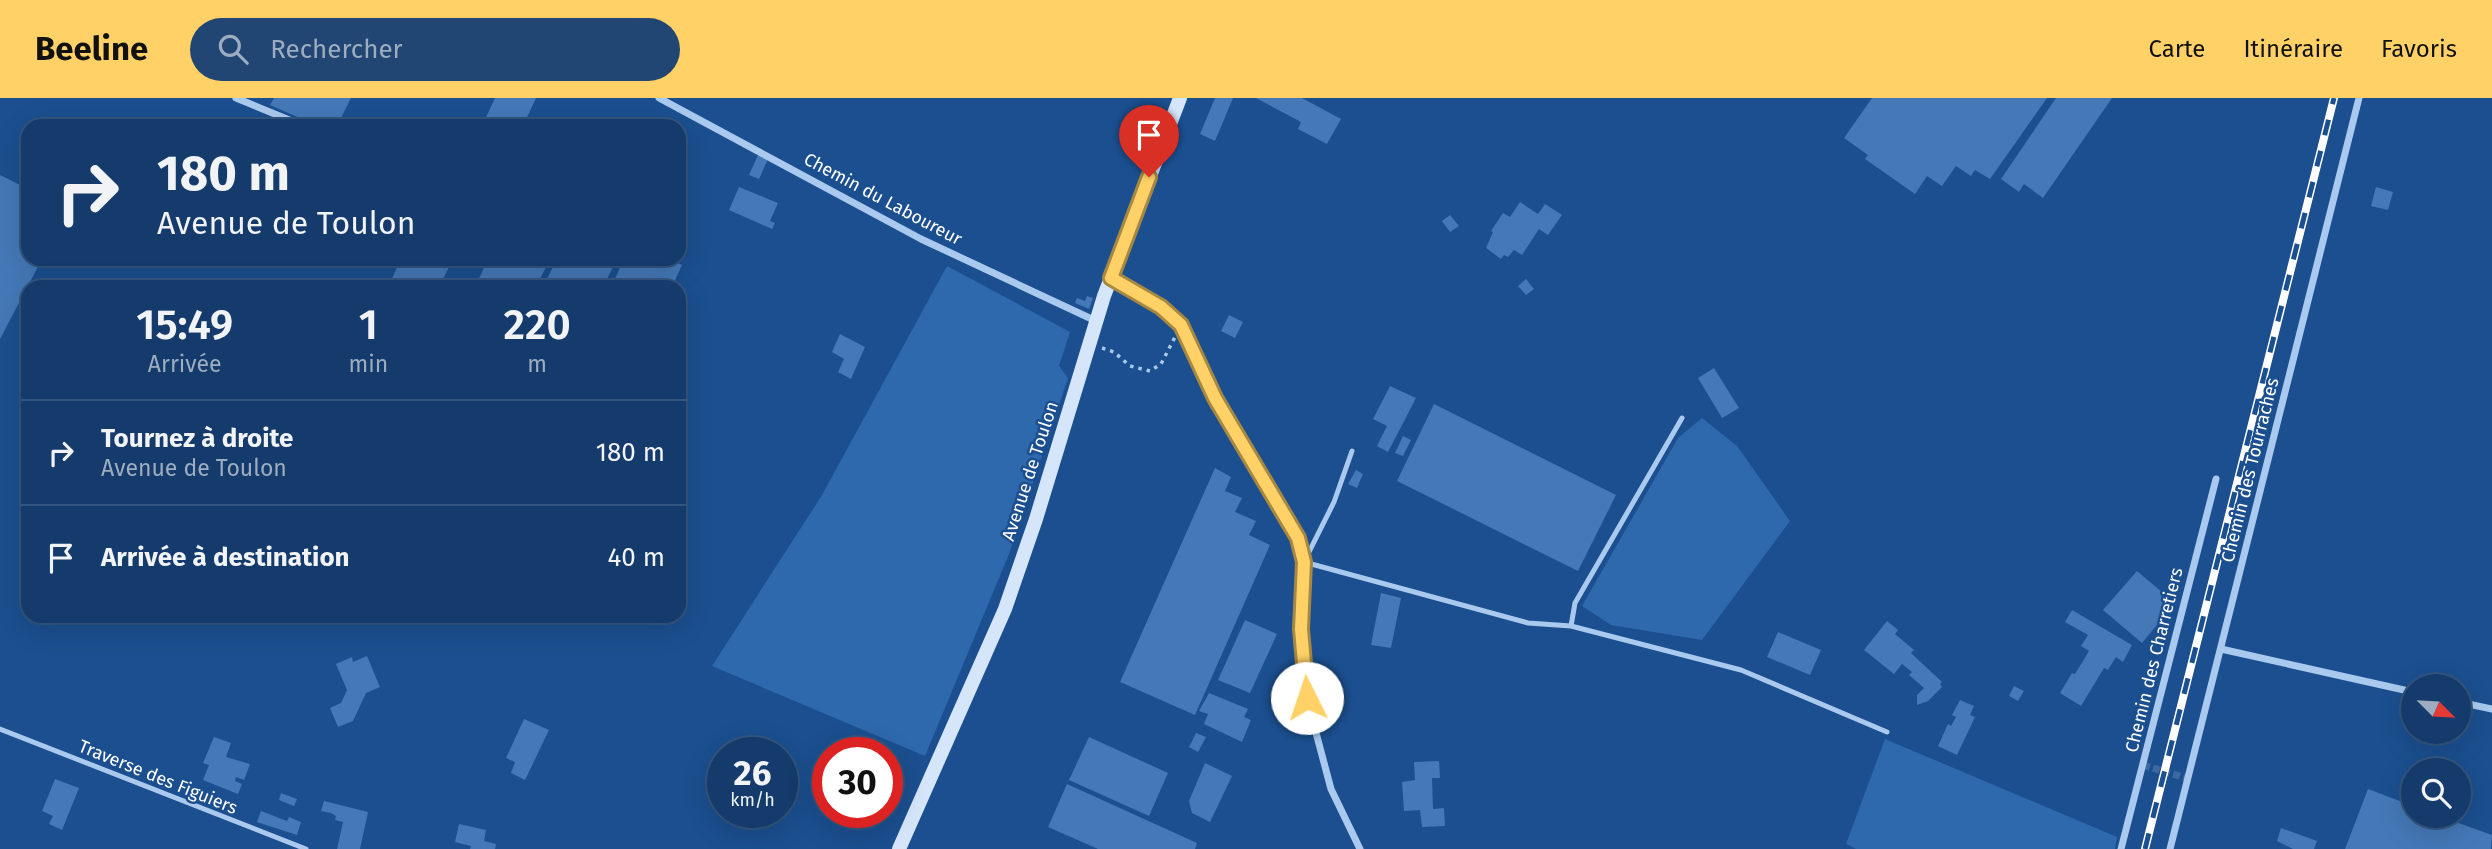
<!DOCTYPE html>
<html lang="fr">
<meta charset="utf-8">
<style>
body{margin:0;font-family:"Fira Sans",sans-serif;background:#214673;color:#f1f3f6;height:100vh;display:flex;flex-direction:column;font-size:26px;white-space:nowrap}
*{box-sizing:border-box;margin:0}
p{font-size:23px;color:#9dadc1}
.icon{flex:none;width:38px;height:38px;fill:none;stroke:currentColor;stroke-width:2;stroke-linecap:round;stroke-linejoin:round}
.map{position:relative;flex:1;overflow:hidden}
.drawer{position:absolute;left:21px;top:182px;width:665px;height:343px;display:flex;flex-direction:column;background:#143b6b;border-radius:21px;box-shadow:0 7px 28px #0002,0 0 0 2px #33557e}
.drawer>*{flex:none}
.guide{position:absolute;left:21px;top:21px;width:665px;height:147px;border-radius:21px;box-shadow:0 7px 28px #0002,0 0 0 2px #33557e;background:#143b6b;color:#f1f3f6;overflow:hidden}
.needle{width:46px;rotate:114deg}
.controls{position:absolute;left:2401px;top:576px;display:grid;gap:14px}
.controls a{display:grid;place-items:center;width:70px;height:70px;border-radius:50%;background:#143b6b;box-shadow:0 7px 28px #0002,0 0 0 2px #33557e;font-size:35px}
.speed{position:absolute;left:707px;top:639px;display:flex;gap:14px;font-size:35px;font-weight:700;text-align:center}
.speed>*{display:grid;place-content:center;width:91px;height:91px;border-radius:50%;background:#143b6b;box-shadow:0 7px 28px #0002,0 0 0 2px #33557e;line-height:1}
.speed small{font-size:18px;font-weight:400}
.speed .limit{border:10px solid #d22;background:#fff;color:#111}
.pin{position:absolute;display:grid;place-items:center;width:60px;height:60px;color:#fff;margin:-72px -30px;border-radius:50% 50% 50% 0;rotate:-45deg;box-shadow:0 0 7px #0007}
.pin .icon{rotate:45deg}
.me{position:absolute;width:77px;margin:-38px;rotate:356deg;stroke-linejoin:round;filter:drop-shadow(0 0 5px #0008)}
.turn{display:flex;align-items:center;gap:24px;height:147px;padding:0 21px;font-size:32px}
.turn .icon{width:91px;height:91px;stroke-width:2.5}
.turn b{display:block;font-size:49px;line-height:60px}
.eta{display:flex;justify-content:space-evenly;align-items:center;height:119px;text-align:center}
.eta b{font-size:42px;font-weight:600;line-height:49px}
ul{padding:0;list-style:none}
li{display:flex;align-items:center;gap:21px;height:105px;padding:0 21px;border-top:2px solid #33557e}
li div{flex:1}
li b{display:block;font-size:26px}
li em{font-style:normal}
header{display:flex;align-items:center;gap:42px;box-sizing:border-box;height:98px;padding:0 35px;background:#ffd166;color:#111}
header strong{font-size:33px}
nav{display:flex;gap:38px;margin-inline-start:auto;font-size:24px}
.search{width:490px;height:63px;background:#214673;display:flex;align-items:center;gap:18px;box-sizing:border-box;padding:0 24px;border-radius:38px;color:#9dadc1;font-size:26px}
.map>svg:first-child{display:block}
</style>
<header>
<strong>Beeline</strong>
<div class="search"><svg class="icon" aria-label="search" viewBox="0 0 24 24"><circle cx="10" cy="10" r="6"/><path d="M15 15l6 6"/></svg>Rechercher</div>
<nav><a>Carte</a><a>Itinéraire</a><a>Favoris</a></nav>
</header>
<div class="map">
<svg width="2492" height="751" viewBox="0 0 2492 751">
<rect width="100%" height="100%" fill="#1b4f8f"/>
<path fill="#2e69ad" d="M947,168L1070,234L1059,268L1068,280L1009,456L925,658L712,568L822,397Z
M1702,320L1737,348L1790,423L1702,542L1611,527L1582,508L1678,340Z
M1885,641L2117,739L2115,751H1856L1846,746Z"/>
<path fill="#4478b7" d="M274,0H351L337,28H318L270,7Z
M495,0H536L523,28H482Z
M1215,0H1233L1215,43L1200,36Z
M1256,0H1302L1341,21L1327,46L1298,31L1301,24Z
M1872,0H2047L1990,81L1975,72L1971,78L1956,68L1942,88L1927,78L1915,96L1865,61L1868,57L1844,40Z
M2056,0H2112L2043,100L2024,86L2019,94L2001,81Z
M758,57L768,61L759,81L749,77Z
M0,77L28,91V161H42L0,241Z
M739,89L778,105L770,123L775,125L772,131L729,112Z
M2376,89L2393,94L2388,112L2371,108Z
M1520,104L1538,116L1545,106L1562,117L1548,137L1539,131L1522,157L1514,152L1508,159L1504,157L1501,161L1486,150L1493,134L1491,133L1503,115L1510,119Z
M1450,117L1459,128L1450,134L1442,123Z
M401,161H453L439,189H388Z
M488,161H550L536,189H475Z
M557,161H617L603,189H543Z
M624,161H669L682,167L672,189H611Z
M1526,181L1534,191L1526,197L1518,188Z
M1087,198L1093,200L1089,211L1075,205L1077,200L1085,203Z
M1229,217L1243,224L1235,240L1221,233Z
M840,236L865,249L851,281L838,274L844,261L832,254Z
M1714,270L1739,310L1722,320L1698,280Z
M1390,288L1416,300L1388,354L1377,348L1387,328L1373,321Z
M1434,306L1616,397L1578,473L1397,383Z
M1403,338L1411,342L1403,358L1395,355Z
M1215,370L1231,379L1225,393L1242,400L1235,414L1256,423L1249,437L1270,447L1195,617L1120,584Z
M1356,372L1363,376L1357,390L1348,386Z
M2137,473L2175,505L2142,545L2103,512Z
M1381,495L1401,500L1391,550L1371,547Z
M2072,512L2132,547L2123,564L2116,559L2108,572L2104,570L2081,608L2060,595L2072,575L2075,576L2089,553L2081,548L2088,537L2065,524Z
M1245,522L1277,536L1250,595L1218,582Z
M1887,523L1898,532L1895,536L1914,552L1911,555L1942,584L1940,586L1942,589L1928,603L1917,607V597L1924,590L1909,577L1912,574L1902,566L1894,576L1864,552Z
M1778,534L1821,552L1810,577L1767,559Z
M367,558L380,589L366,595L353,623L338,629L330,610L341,605L347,592L336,566L352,559L353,564Z
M2014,588L2024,593L2018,603L2009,598Z
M1209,595L1248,611L1244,619L1251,622L1242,644L1204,626L1208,616L1199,613Z
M1960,602L1974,608L1970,617L1975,619L1957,657L1938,648L1948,626L1951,628L1956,619L1952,617Z
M524,621L549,632L525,682L511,675L515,664L506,660Z
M1196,635L1206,639L1198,654L1189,649Z
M214,639L231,645L226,659L250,666L244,682L236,679L235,683L242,686L238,696L203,682L209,667L203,665Z
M1089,639L1168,675L1149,718L1069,682Z
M1439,663L1440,680H1432L1433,711L1444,710L1445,728L1422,729L1420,712L1404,713L1402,684L1415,682L1414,664Z
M1205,665L1232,678L1210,724L1192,715L1189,703Z
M55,681L79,690L62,732L49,726L53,718L42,713Z
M1067,686L1197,745L1195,751H1098L1048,729Z
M2368,691L2413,708V718H2439L2492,737L2491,751H2345Z
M281,695L297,701L294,708L279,702Z
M324,703L368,714L360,751H337L343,724L335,722L336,718L331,715L321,713Z
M261,713L287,723L289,719L301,724L297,737L257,724Z
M459,726L486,732L484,743L496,746L495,751H470L471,748L455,744Z
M2281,730L2317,743L2314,751H2293L2277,743Z"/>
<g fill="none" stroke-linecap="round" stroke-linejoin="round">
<path stroke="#3d69a0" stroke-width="7" stroke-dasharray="7 3.5" stroke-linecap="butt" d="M2143,667L2189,681"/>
<path stroke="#a9c9ee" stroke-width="3.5" stroke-dasharray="3.5 5" stroke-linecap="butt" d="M1102,250L1114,254L1130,268L1150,273L1161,266L1175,239"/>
<path stroke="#a9c9ee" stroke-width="5" d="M1352,353L1334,404L1304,464L1528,525L1571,528L1741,572L1887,634
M1571,528L1575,505L1682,320
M0,631L306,751"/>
<path stroke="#a9c9ee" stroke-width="7" d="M236,0L304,28
M659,0L921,141L1096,223
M1111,181L1161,209L1181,227L1215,300L1298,440L1304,464L1302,531L1307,601L1331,691L1360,751
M2221,551L2413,594
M2459,604L2492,611
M2121,751L2216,381
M2170,751L2359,0"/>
<path stroke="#d6e6fa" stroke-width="14" d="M899,751L1005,511L1036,421L1104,198L1180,0"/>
<g stroke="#fff" stroke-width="8">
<path id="rail" d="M2145,751L2334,0"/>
</g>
<use href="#rail" stroke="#1b4f8f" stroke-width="5" stroke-dasharray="16" stroke-linecap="butt"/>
</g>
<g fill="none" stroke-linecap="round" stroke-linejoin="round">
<g stroke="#a68842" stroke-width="18">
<path id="route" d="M1149,79L1111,180L1161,209L1181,227L1215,300L1298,440L1304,464L1301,531L1307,600"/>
</g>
<use href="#route" stroke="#ffd166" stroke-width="12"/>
</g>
<g text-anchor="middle" stroke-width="5" stroke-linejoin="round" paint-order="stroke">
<g font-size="18" fill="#fff" stroke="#1b4f8f">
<text transform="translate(883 101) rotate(28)" y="6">Chemin du Laboureur</text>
<text transform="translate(2250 372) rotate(-76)" y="6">Chemin des Tourraches</text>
<text transform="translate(1030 373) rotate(-72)" y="6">Avenue de Toulon</text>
<text transform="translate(2154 562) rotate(-76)" y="6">Chemin des Charretiers</text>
<text transform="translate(158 679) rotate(22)" y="6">Traverse des Figuiers</text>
</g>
</g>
</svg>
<div class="controls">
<a><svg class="needle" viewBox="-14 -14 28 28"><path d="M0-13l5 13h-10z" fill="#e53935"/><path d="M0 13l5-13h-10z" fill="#9dadc1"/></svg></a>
<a><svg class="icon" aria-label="search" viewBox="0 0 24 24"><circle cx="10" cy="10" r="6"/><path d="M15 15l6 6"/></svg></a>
</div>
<div class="speed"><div>26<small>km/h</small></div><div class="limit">30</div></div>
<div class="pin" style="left:1149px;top:79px;background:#d93025"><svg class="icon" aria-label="arrive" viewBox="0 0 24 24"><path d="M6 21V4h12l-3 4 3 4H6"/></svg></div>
<svg class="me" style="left:1307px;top:600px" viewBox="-20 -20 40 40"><circle r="19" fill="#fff"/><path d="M0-13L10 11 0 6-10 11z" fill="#ffd166"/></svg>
<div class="guide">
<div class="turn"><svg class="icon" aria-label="right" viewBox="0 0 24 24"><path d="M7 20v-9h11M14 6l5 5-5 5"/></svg><div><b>180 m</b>Avenue de Toulon</div></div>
</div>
<section class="drawer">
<div class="eta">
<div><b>15:49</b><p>Arrivée</p></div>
<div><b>1</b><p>min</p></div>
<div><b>220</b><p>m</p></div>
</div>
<ul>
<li><svg class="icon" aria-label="right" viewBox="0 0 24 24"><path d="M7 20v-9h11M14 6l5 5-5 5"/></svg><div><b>Tournez à droite</b><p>Avenue de Toulon</p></div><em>180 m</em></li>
<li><svg class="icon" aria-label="arrive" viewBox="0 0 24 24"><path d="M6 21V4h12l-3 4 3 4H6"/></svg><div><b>Arrivée à destination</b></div><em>40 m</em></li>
</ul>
</section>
</div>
